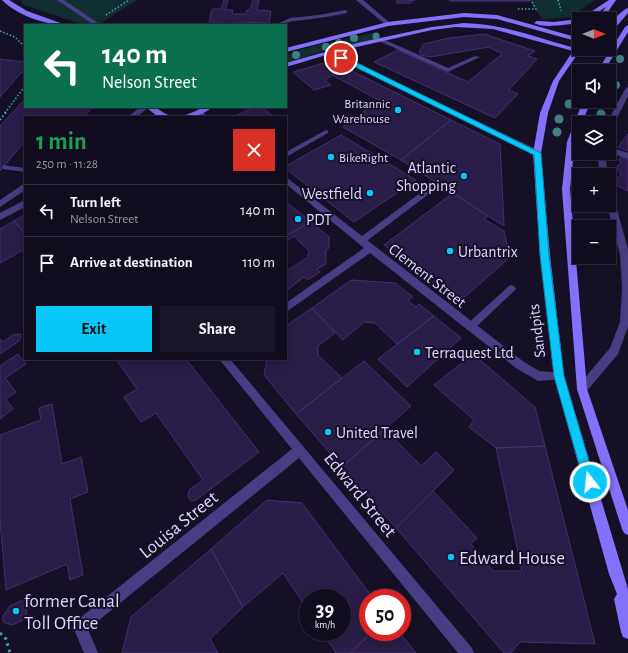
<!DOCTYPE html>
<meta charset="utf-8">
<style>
body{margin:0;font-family:"Alegreya Sans",sans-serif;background:#191526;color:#f1f3f6;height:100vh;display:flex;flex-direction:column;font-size:15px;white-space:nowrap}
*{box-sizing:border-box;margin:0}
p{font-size:13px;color:#9c9ba4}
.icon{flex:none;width:22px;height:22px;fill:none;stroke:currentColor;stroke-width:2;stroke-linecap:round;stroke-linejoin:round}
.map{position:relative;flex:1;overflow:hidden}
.drawer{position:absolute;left:24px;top:116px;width:263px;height:244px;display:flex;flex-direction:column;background:#100c1d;border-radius:0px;box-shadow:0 2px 10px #0003,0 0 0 1px #302c3b}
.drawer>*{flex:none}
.top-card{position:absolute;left:24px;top:24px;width:263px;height:84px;border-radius:0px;box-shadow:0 2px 10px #0003,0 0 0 1px #302c3b;background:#0b6e4f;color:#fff;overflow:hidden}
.needle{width:26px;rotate:90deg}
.tools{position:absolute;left:572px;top:12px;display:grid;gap:8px}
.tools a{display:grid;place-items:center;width:44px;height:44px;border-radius:0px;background:#100c1d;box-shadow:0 2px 10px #0003,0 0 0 1px #302c3b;font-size:20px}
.speed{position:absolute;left:299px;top:589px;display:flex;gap:8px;font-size:20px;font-weight:700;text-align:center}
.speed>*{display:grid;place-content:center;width:52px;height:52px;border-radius:50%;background:#100c1d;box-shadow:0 2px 10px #0003,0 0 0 1px #302c3b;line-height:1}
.speed small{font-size:10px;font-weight:400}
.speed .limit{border:6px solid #d22;background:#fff;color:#111}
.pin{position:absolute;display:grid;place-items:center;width:34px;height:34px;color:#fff;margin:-17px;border:2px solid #fff;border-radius:50%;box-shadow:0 1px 4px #0007}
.me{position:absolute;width:44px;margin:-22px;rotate:344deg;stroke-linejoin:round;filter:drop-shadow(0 0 3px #0008)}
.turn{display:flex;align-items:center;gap:14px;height:84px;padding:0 12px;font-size:18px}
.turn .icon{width:52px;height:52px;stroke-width:2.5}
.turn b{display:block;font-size:28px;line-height:34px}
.round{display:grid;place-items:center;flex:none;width:42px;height:42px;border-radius:0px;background:#191526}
.head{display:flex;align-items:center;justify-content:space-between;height:68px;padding:0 12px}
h1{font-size:24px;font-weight:600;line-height:30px;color:#1e9e55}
.primary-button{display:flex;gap:8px;margin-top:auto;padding:8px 12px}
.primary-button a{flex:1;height:46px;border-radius:0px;background:#09c7f8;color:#111;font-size:16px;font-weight:600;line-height:46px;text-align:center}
.primary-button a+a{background:#191526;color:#f1f3f6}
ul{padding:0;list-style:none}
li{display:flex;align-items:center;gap:12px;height:52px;padding:0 12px;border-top:1px solid #302c3b}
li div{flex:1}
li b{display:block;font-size:15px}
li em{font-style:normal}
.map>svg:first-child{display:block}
</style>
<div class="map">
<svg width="628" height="653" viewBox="0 0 628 653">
<rect width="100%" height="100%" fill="#161027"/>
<path fill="#132e30" d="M20,0H137L98,25H84L24,5Z
M530,0H595L570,17L543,19L534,8Z
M377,32L382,38L330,49L286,63V55L313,46Z"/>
<path fill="#2a1d47" stroke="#443072" d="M224,0H228L225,10H233L232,14H246L247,10H250L253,0H259L257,10L271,11L269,23L239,22L238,25H221L222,22H209L212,9H221Z
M397,0H415H411V3H397Z
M450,0H529L530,1H450Z
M484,34L535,51L528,56L537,59L509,90L518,94L495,118L374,62L398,50L468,82L502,54L489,47L430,57L421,55L419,52L424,44L449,38Z
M0,59L25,62V72H22L0,97Z
M324,63L344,67L325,80L331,85L314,90L293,72Z
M344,67L380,85L451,120L401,160L343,127L379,100L332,75Z
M25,99V107H92L84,117H25V141L0,171V126Z
M255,107H262L274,117H233Z
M451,120L500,144L504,226L401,160Z
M628,134V151L618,147Z
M341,135L416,180L354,222L286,169V166Z
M622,157L628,159V191L618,186L616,179L621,175L617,167L618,165L621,163L619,159Z
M453,193L488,216L484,219L504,231L510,257L458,303L384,245Z
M286,202L311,222L286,236Z
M25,214V233L14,221Z
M14,221L25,233V249L0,263V229Z
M311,222L329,237V248L326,250V264L317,269L320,272L308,280L304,277L286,291V271L307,258L309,251L294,236L287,241L286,236Z
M351,280L395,283L413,297L408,300L416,307L419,304L434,316L397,344L375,323L364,322L343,340L312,308Z
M312,308L335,333L318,346V355L342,378L296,414L264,375L267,359H286V326Z
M434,316L461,338L407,387L378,359Z
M20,334L21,337L19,341L0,354V339L3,342L13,335Z
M18,354L26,364L5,378L16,392L6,399L13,409L0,419V366Z
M473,354L535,407L545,446L496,448L469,427L474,420L434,385Z
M116,359H186L259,452L196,500L191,501L188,496L189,490L203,480L156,413L141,422L124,397L137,389Z
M364,361L411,406L342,467L296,414Z
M52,404L62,464L81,457L88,492L70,499L83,575L70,580L67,564L6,590L0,520V435L41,420L39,408Z
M385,429L421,466L436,452L454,470L396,528L342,467Z
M545,446L595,644L520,642L511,653H504L396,528L433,491L477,538L471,544L493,571H522L496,448Z
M267,500L302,503L373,598H368V632H371L351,653H336L322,632H342V598H308V610L283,573L243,607L211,549Z
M211,549L243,607L210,639L218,653H122L131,617Z
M25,599L27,618L12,625L3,622V616L10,606Z
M371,632H399L416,653H351Z"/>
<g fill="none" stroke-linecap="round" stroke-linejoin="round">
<path stroke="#33b0b5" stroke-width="1.5" stroke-dasharray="1.5 2" stroke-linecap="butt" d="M558,0L561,11
M518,9H536L531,0
M106,15L129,0
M0,31L15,37L25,47
M609,85L616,75
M5,113L25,86"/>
<path stroke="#33b0b5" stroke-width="2" stroke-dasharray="1.5 2.5" stroke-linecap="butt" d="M0,120L6,112"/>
<path stroke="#33b0b5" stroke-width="3" stroke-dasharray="2.5 4" stroke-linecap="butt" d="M0,633L6,639L10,653"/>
<path fill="#473d84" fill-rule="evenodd" d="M57,0H64L101,25H94Z
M345,10L347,11V13C329,17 312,19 294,21C287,22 282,25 275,25L290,18L319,15Z
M379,39H383L448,68L475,56L480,57L448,72L379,41Z
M326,130L328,131V133L286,157V152Z
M3,165L25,168V172L3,169Z
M427,188L431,191L430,193L364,243H358L357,241L358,239Z
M512,285L516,288L515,290L473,330H467L465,327L467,324L509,286Z"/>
<path fill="#473d84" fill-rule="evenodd" d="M356,0H363L390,23V25H386Z
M329,50L540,151L541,153L540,155H534L327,53L326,52Z
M628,87V96L613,126L609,128V123H607L625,89Z
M140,107H149L137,117H128Z
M196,111H202L208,117H199L195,113Z
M609,147L628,153V159L609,152Z
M597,153H605L608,175H600Z
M286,177L524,362L539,371L563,373L564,376L563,379L538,381L516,368L370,253L286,312V303L364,248L286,184Z
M25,183V190L0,207V200Z
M609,192L613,195L628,249V327L618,354L586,392L582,394L578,392L577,389L578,386L610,348L620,322L622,288L620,255L607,205H609Z
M25,200V207L0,220V213Z
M219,359H230L472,648L474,653H458L299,458L88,629L98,653H84L73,627L75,622L292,449Z"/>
<path fill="#8371fb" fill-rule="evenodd" d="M2,0H9L27,11L66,25C45,25 17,15 2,0Z
M609,0H616L603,19H597L606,7L587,19H580Z
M628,8V13L611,33L609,34C609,24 619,12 628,8Z
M464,13L497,15L579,38V42L497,19L464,17L388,26L286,52V48L388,22Z
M579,19V23C568,24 543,29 534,23L537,21L554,22Z
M464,23C503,24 538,38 575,48L579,45V49L608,54L625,27L628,25V32L604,71H598L606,57L579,52L559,81L548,113L541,153L550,255L564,376L628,589V639L623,637L621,632L614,599L617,594L609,574L554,376L540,255L533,153L540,113L553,81L573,51L493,29L456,27L432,30L343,50L286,67V63L357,43L432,27Z
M583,101H591L582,123H579V131L575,142L570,189L587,389L628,510V535L624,533L622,529L577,389L562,189L567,142Z
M146,107H155L164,113L173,117H158Z
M203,107H212C203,116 193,117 180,117L196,111Z"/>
</g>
<g fill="#418181">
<circle cx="376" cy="36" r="3.5"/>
<circle cx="354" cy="38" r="4"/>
<circle cx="339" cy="43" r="4"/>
<circle cx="326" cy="47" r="4"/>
<circle cx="296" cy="55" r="4"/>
<circle cx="620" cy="59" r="4"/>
<circle cx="616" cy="85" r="4"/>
<circle cx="569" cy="104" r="4.5"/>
<circle cx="601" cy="114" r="4.5"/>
<circle cx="559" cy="119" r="4.5"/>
<circle cx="557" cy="132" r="4.5"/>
</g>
<path fill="#09c7f8" stroke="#0681a1" d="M339,56H343L541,153L549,255L564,376L595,482L594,486L590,488L586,486L584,482L554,376L540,255L534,155L339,59Z"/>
<g fill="#09c7f8" stroke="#161027" stroke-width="1.5">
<circle cx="398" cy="110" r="4"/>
<circle cx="331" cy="157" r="4"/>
<circle cx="464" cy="176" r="4"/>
<circle cx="370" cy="193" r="4"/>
<circle cx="298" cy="219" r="4"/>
<circle cx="450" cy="251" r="4"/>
<circle cx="417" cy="352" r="4"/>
<circle cx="328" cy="432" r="4"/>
<circle cx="451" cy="557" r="4"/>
<circle cx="16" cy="611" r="4"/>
</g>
<g text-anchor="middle" stroke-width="4" stroke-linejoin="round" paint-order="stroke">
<g font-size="13" fill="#dfd7fe" stroke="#161027" text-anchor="end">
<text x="390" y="108">Britannic<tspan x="390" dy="15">Warehouse</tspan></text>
<text x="339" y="162" text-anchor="start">BikeRight</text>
</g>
<g font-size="16" fill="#dfd7fe" stroke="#161027" text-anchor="start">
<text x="456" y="173" text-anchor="end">Atlantic<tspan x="456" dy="18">Shopping</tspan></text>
<text x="362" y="199" text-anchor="end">Westfield</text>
<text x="306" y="225">PDT</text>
<text x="458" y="257">Urbantrix</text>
<text x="425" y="358">Terraquest Ltd</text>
<text x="336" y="438">United Travel</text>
</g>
<g font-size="16" fill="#dfd7fe" stroke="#161027">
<text transform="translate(428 275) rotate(38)" y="6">Clement Street</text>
<text transform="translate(536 331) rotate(-97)" y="6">Sandpits</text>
</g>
<g font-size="19" fill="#dfd7fe" stroke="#161027">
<text transform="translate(361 494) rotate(51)" y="7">Edward Street</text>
<text transform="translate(178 524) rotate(-39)" y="7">Louisa Street</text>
</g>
<g font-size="19" fill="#dfd7fe" stroke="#161027" text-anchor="start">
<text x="459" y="564">Edward House</text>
<text x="24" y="607">former Canal<tspan x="24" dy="22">Toll Office</tspan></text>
</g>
</g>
</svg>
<div class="tools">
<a><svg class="needle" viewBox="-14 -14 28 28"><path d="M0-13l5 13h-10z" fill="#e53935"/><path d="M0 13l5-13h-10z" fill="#9c9ba4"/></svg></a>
<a><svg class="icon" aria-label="sound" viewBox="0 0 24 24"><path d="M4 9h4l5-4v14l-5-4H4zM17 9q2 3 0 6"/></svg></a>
<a><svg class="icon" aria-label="layers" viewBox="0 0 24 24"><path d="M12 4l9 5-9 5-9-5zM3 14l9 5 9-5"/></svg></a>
<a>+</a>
<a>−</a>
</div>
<div class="speed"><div>39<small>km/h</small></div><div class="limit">50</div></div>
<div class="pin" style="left:341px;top:58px;background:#d93025"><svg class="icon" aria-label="arrive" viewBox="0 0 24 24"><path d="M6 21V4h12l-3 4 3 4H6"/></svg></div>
<svg class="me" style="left:590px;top:482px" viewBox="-20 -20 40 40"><circle r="17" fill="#09c7f8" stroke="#fff" stroke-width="3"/><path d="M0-11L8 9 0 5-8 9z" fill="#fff"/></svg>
<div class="top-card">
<div class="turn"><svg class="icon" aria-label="left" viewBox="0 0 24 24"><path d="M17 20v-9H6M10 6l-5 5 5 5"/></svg><div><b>140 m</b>Nelson Street</div></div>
</div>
<section class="drawer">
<div class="head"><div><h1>1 min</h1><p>250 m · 11:28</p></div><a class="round" style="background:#d93025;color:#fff"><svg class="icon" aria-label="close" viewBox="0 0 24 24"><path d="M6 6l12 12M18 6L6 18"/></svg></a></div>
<ul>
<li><svg class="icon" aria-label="left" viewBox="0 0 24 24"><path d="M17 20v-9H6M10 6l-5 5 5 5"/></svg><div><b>Turn left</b><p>Nelson Street</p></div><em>140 m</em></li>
<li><svg class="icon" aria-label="arrive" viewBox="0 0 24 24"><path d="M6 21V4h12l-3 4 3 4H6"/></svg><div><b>Arrive at destination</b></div><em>110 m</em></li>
</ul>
<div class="primary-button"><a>Exit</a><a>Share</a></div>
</section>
</div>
